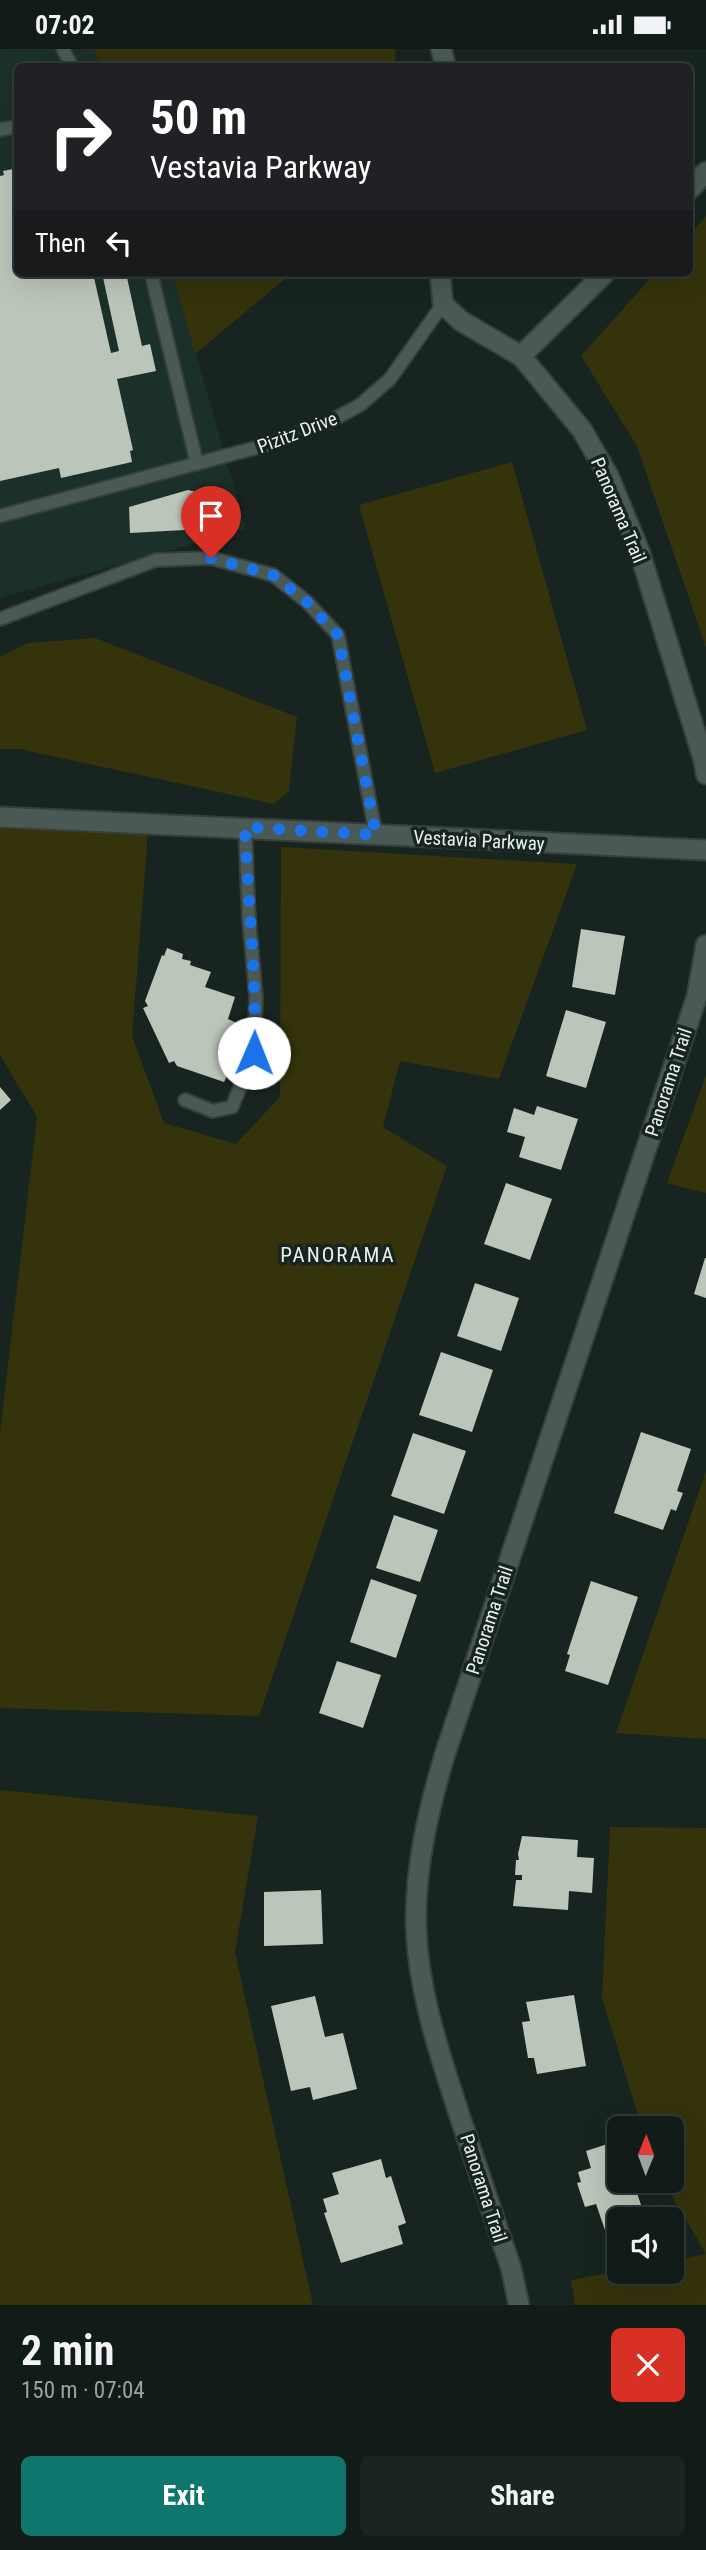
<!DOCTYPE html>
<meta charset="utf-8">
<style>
body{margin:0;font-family:"Roboto Condensed",sans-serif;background:#1a2421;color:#f1f3f6;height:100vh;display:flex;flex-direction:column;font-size:26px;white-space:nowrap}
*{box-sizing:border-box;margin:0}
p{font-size:23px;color:#9ca1a2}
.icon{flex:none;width:38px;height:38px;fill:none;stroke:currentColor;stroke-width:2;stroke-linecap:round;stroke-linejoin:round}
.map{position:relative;height:2256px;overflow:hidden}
.details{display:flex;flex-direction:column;background:#111b18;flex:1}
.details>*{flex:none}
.top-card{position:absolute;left:14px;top:14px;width:679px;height:214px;border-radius:10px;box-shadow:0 7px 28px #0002,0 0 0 2px #303937;background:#202124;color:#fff;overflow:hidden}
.needle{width:46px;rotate:1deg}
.tools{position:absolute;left:607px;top:2067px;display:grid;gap:14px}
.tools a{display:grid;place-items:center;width:77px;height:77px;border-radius:10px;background:#111b18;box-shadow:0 7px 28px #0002,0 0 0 2px #303937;font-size:35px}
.pin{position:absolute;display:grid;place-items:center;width:60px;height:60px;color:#fff;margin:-72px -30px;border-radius:50% 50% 50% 0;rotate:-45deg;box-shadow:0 0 7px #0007}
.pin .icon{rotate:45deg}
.me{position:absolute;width:77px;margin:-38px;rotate:1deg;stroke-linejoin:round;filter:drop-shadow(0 0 5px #0008)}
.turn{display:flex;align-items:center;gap:24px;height:147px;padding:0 21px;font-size:32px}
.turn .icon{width:91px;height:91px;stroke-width:2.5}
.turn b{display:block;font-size:49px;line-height:60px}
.then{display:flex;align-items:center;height:66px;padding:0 21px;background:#0003;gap:14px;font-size:26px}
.round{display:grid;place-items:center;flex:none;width:74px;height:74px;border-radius:10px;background:#1a2421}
.overview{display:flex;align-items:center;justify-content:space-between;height:119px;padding:0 21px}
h1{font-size:42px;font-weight:700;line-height:52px}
.action{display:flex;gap:14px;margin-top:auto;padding:14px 21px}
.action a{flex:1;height:80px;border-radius:10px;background:#0f766e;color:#fff;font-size:28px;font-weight:700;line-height:80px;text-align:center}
.action a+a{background:#1a2421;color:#f1f3f6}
.status{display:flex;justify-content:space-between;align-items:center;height:49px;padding:0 35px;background:#111b18;direction:ltr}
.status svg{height:19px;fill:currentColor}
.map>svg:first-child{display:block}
</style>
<div class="status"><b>07:02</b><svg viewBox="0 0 49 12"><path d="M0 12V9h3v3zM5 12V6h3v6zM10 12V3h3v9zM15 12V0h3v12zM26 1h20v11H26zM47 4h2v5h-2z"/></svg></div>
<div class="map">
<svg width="706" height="2256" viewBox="0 0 706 2256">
<rect width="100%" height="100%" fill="#172420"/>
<path fill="#1c302a" d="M0,0H93L102,17L18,18V224H173L246,480L0,549Z"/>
<path fill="#34330c" d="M93,0H395L396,17H102Z
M706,167V599L637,397L581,307L655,224H690V186Z
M173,224H292L195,305Z
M512,413L587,681L435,724L359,456Z
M95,589L297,668L289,742L274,755L19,700H0V608L28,594Z
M0,780L148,783L132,987L164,1074L236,1095L280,1048L281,798L577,815L499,1030L400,1012L383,1078L447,1117L259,1667L0,1659V1384L37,1068L0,1006Z
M706,1026V1144L667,1134Z
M706,1422V1690L616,1684Z
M0,1741L258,1767L235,1903L313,2256H0Z
M610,1778L706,1779V2256H575L571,2231L619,2222H672V2212L706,2205L663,2132H672V2079H642L602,1949Z"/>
<path fill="#bcc5b9" d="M18,119V224H93L111,304L119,302L102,224H126L142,297L150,295L156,322L117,330L133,401L130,402L132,413L61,429L59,419L0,432V127L4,126L3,122Z
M188,441L219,448L220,479L130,484L129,458Z
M581,880L625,887L615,946L572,938Z
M167,899L183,905L182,910L191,912L190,916L211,923L205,938L235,948L228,970L245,978L231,1026L228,1025L224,1033L177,1017L174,1012L169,1014L143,959L148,957L145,952L162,906L164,907Z
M566,961L606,973L586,1039L546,1027Z
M0,1038L11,1051L0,1061Z
M537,1057L578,1070L561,1121L519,1108L525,1088L507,1083L514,1059L534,1066Z
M506,1134L552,1150L530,1211L484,1195Z
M705,1209H706V1249L694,1245Z
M475,1234L519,1249L501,1302L457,1287Z
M441,1303L493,1321L472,1383L419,1366Z
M641,1383L691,1400L677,1442L683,1444L676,1462L671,1460L663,1481L614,1464Z
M413,1384L466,1402L444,1465L391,1447Z
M394,1466L438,1481L420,1533L376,1519Z
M371,1530L417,1546L396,1609L350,1593Z
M591,1532L638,1548L608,1636L565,1622L570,1606L567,1605Z
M337,1612L381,1626L363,1679L319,1664Z
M522,1787L578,1791L577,1808L594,1809L592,1844L569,1842L568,1861L513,1857L516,1831H522V1826H515L516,1811H519L518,1805Z
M321,1841L323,1895L264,1897V1843Z
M574,1946L586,2017L537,2025L534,2009H528L522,1973L530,1972L526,1953Z
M315,1947L325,1988L343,1984L357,2040L313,2051L310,2038L291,2042L271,1957Z
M620,2091V2132H633L645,2168L620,2170V2176L605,2181L596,2155L585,2158L577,2134L581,2133L578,2123L591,2119L586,2102Z
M381,2110L386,2129L391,2127L406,2174L398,2177L403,2195L341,2214L324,2164L327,2163L323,2150L339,2145L332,2124Z"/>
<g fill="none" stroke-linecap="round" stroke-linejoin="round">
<g stroke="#363f3b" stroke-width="16">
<path id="service" d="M63,0L72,18
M0,81L18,77
M151,224L197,415
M0,467L266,396L329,373L360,356L390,330L443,255
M0,570L156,511L211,509L273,526L306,552L338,586L376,786
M185,1051L213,1062L232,1058L254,1004L256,948L249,871L245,778"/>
</g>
<g stroke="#363f3b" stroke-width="23">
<path id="minor" d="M441,0L446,18
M690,140L706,123
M440,224L443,255L461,272L521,307L582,381L609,428L639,501L704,712L706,725
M521,307L605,224
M0,768L706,801
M519,2256L511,2219C494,2169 477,2118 460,2068C440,2006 418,1943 416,1877C415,1818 428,1762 445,1705L697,947L706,896"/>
</g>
<use href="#service" stroke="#4a5954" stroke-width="12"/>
<use href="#minor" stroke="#4a5954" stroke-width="19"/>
</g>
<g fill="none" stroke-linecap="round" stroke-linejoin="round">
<path stroke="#1a73e8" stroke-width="12" stroke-dasharray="0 21.6" d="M211,509L273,526L306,552L338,586L376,786L245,778C248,853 257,929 254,1004"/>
</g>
<g text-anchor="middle" stroke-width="7" stroke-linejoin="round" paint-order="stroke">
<g font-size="19" fill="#e9f1ee" stroke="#172420">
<text transform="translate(297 383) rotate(-21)" y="7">Pizitz Drive</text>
<text transform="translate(619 461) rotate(67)" y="7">Panorama Trail</text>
<text transform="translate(479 791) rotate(3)" y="7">Vestavia Parkway</text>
<text transform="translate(668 1033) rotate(-72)" y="7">Panorama Trail</text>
<text transform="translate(489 1571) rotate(-72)" y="7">Panorama Trail</text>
<text transform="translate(484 2139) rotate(72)" y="7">Panorama Trail</text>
</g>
<g font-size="21" letter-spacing="2" fill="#e9f1ee" stroke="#172420">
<text x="338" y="1213">PANORAMA</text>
</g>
</g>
</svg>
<div class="tools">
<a><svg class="needle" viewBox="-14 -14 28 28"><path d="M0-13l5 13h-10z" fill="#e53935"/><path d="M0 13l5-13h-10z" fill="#9ca1a2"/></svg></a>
<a><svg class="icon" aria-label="sound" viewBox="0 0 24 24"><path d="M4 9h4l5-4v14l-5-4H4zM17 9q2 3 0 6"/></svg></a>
</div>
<div class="pin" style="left:211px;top:509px;background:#d93025"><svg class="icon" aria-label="arrive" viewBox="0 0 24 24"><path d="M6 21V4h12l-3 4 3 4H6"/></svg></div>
<svg class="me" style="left:254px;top:1004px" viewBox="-20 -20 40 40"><circle r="19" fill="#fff"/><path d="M0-13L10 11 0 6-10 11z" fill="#1a73e8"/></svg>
<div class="top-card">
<div class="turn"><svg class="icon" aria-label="right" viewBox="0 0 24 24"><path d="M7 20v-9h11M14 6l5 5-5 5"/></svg><div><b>50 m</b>Vestavia Parkway</div></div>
<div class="then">Then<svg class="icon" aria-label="left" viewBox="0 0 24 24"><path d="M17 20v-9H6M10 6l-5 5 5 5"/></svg></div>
</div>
</div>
<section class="details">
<div class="overview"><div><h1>2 min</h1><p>150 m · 07:04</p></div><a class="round" style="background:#d93025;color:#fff"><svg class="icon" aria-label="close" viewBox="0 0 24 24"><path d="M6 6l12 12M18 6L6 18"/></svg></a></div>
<div class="action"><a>Exit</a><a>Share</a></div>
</section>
